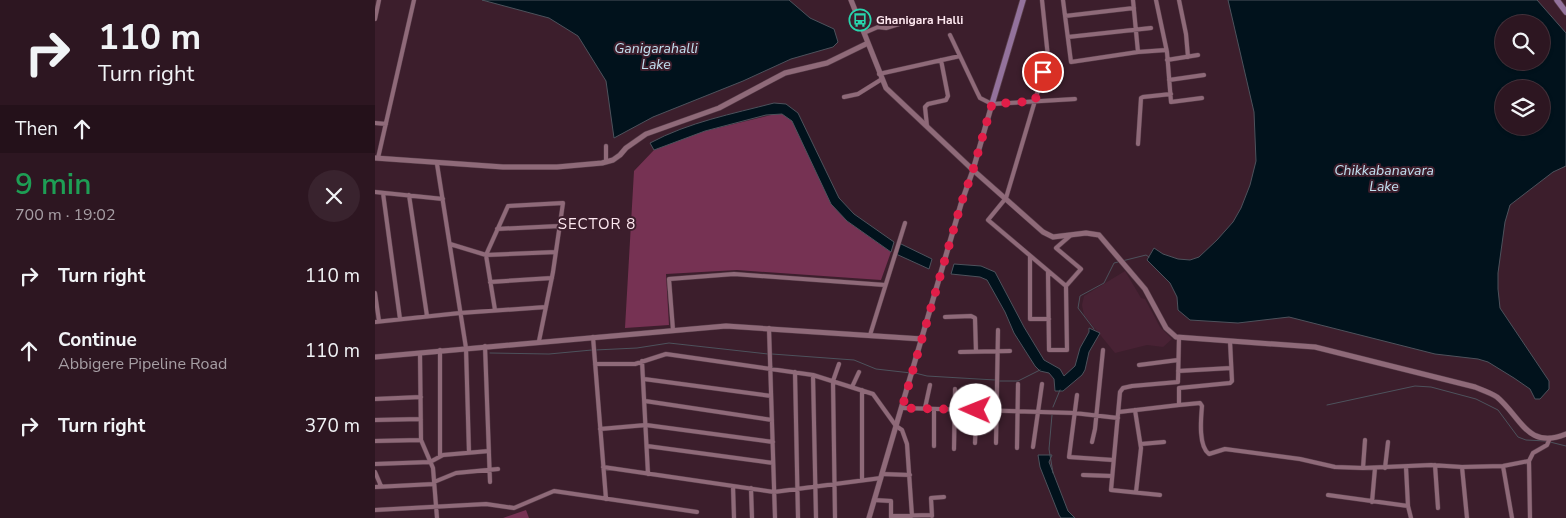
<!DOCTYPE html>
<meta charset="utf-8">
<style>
body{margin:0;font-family:"Nunito Sans",sans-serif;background:#39232e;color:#f1f3f6;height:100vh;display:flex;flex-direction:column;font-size:19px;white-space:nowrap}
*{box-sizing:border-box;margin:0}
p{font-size:16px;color:#a79fa5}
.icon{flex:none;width:28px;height:28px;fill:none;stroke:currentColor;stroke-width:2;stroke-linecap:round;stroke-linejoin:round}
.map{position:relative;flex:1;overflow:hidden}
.side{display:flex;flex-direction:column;background:#2d1621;width:375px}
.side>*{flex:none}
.guide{background:#2d1621;color:#f1f3f6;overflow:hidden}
.tools{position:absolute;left:1120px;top:15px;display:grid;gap:10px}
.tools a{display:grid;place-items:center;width:55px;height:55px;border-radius:50%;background:#2d1621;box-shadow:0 1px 4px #0004,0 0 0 1px #48353f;font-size:25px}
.pin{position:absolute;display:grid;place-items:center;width:42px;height:42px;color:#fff;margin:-21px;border:2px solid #fff;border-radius:50%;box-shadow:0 1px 5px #0007}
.me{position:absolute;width:55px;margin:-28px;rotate:271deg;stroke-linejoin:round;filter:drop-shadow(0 0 4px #0008)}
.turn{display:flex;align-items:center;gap:18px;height:105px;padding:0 15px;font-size:22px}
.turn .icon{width:65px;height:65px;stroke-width:2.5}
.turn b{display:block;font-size:35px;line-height:42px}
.then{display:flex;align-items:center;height:48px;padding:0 15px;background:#0003;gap:10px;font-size:19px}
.round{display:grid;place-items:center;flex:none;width:52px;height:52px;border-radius:26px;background:#39232e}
.headline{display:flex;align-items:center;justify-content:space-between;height:85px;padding:0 15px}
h1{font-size:30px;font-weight:600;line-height:38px;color:#1e9e55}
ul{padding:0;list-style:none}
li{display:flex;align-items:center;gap:15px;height:75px;padding:0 15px}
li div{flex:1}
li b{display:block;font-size:19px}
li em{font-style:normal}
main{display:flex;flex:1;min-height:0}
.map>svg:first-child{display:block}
</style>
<main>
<section class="side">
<div class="guide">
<div class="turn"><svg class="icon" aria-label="right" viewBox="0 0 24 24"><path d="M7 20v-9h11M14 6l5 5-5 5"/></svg><div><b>110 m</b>Turn right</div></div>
<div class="then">Then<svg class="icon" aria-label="ahead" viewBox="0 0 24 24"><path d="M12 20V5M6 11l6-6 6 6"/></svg></div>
</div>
<div class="headline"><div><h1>9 min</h1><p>700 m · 19:02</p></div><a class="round"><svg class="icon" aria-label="close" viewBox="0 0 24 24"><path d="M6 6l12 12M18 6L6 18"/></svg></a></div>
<ul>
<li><svg class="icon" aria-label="right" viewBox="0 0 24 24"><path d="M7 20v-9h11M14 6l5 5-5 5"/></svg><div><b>Turn right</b></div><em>110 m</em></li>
<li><svg class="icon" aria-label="ahead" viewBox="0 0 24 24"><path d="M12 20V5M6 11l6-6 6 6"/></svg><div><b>Continue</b><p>Abbigere Pipeline Road</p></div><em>110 m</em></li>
<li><svg class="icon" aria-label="right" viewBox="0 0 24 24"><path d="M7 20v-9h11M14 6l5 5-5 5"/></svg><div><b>Turn right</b></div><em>370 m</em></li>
</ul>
</section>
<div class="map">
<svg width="1191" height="518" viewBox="0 0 1191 518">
<rect width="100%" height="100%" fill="#3c1e2c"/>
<path fill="#482234" d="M750,271L766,298L770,299L785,327L797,339L788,347L772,345L740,353L709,315L707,305L709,296Z"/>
<path fill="#763253" d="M404,113L412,116L417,121L472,221L516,252L506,280L362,270L291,274L294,325L250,328L259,171L279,150L300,141L330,131Z
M151,510L154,518H128Z"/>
<path fill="#01121c" stroke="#4d525c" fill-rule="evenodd" d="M107,0H414L435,18L459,29L463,42L458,47L416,59L368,81L278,117L239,138L231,81L203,36L174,18Z
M853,0H1162L1191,33V166L1178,172L1135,205L1130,222L1123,273V289L1125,308L1174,381V389L1165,399H1160L1155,389L1139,378L1113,362L1103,359L1060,354L914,317L863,323L815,320L803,310L802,297L795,283L772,260L779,248L788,254L803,259L815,260L824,257L842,240L858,222L866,208L875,185L881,161L879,112ZM1129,24H1166V61H1129ZM1129,89H1166V126H1129Z
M399,103L411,104L423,113L464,198L479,214L519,242L516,252L472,221L456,204L417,121L407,114L391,115L330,131L279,150L275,143C314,122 357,114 399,103Z
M524,243L557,259L554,269L521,254Z
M579,264L606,266L620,272L649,327L669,360L685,369L689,376L700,366L705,348L714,332V328L725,333L714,352L710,370L707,375L688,391H680L679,379L674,373L665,371L660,366L639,333L630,312L612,280L605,277L576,274Z
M663,455H677L674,462L693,511L700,518H686L684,515L665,467Z"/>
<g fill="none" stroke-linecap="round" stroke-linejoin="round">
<path stroke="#4d525c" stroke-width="1" d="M747,261L771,255L774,257
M719,329L703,308L705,296L729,283L739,263L743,262
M220,350L262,348L294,343L393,354
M115,353L174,354L217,350
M397,354L479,360L501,369L536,373
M540,373L552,376L620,380
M624,381H643L665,370
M952,405L1040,386L1056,387L1101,399L1123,410L1143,437L1151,440L1171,441
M678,407L685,390
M677,415L674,449L678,473
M1175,442L1191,446"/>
<g stroke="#573d49" stroke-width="5">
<path id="minor" d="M667,0L673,57L631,198L613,220L691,286L706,269L681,248L696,235
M688,0L696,62L763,52
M758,0L763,52L791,50
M781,0L792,52L796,102L827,98
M804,0L811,34L813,57
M690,16L759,8
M0,19L4,0
M489,33L503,27L511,28L537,20L547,21
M575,35L602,92L605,98L617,104L700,99
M693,37L776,28
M792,60L823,55
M504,74L585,56
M794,80L829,75
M469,97L483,94L507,79
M0,123L11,124
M552,126L550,107L553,104L571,100L573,96L566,60
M763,144L766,98L768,97L796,94
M3,158L39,0
M231,162V146
M62,164L91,348L94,453
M0,192L68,199
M8,193L25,319
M34,195L52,316
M122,229L184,226
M75,244L111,255L181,252
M655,256V319H674
M673,272L674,350H692L691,286
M115,282L177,278
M0,293L4,321
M120,310L111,255L133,206L188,203L178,272L164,341
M570,317L596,316L600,318L601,352
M0,322L85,313L171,307
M394,328L400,518
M298,330L294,279L359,274L510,285
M495,335L530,223
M218,337L231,499
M110,346L115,482
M65,350V456
M585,352L635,351
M45,353L46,440L58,468L62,518
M267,361L273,474
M220,364H260L291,354L438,375
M764,365L803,360
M803,371L856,368
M420,372L423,518
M269,379L396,396
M477,387L484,372
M804,388L855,383L857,381L855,341
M487,390V480
M702,395L694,457L738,460
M0,399L46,397
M270,401L397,420
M804,405L825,403L827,406C826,418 823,446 834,454L850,449L925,459L960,467L988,468L1056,465L1087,467L1128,466L1154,461L1155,518
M527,408L699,413L743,418
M550,408L555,385
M760,410L766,448L761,492
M744,412L804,405V388
M0,420L46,419
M225,429L271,425L398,442
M0,441L46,440
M717,442L720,429L728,350
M600,443L602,397
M621,443L623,330
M766,444L789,442
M272,446L398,463
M559,446V409
M658,447L667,384
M642,448L643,384
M579,449L580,389
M1154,461L1158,453L1172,445L1175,438
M0,464L55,462L68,455L114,451
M1060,465L1063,508
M1128,466L1137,518
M228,467L399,492L506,478
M1031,467L1033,506L1036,518
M1087,467L1092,518
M988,468L990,440
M1010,468L1013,442
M0,472L6,486
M507,474L535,475
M708,475L737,476
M59,482L81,473L123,469
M358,486L359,518
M0,487L59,484
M376,488L377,518
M785,495L736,490L745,392L748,388L757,386L803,382L804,337
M953,495L1033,506
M499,500L516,501V517
M997,502L1000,468
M0,510L111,504L139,508L179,491L322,512
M516,516L557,515
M557,516L556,498L569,497
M441,518L438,375L498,394L521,426L527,430L532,444L537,516
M460,518L458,381L464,364"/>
</g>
<g stroke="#573d49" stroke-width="6">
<path id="tertiary" d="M476,0L511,88L598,170L668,232L678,237L711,233L724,235L770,289L791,328L801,337L940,347L1100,387C1107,390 1116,393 1122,397C1146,417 1152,450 1191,434
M0,158L128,167H182L227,163L238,160L245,155L251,148L271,134L344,108L410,73L452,63L493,43
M0,357L351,326L547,339
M494,518L586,204L598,170L617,104"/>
</g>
<g stroke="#573d49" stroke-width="7">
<path id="secondary" d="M1182,0L1191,12
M617,104L648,0"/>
</g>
<use href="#minor" stroke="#8f6a79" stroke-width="4"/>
<use href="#tertiary" stroke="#8f6a79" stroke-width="5"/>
<use href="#secondary" stroke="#93729c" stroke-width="5.5"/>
</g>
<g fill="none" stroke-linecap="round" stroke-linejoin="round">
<path stroke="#e11d48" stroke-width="9" stroke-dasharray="0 16.2" d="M601,410L527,408L586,204L598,170L617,104L660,101L668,72"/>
</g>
<defs>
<g id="bus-ring" transform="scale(1.125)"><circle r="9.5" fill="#3c1e2c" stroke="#28d5ad" stroke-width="1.5"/><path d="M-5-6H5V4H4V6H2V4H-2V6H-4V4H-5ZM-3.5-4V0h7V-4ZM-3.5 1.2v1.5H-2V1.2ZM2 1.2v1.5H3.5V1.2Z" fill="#28d5ad"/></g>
</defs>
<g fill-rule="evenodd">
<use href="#bus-ring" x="485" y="20"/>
</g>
<g text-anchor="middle" stroke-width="4" stroke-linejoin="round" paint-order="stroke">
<g font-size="12" font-weight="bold" fill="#ffe9f1" stroke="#3c1e2c" text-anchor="start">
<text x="501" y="24">Ghanigara Halli</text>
</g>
<g font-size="14" font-style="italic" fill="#c2e0f0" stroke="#3c1e2c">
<text x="281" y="53">Ganigarahalli<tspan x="281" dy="16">Lake</tspan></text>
<text x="1009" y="175">Chikkabanavara<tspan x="1009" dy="16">Lake</tspan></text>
</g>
<g font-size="15" letter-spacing="1" fill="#ffe9f1" stroke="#3c1e2c">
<text x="222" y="229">SECTOR 8</text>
</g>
</g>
</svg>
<div class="tools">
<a><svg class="icon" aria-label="search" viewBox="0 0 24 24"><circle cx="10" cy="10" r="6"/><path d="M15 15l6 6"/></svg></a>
<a><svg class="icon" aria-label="layers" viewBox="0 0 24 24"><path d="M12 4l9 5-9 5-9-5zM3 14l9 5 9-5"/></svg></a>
</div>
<div class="pin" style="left:668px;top:72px;background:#d93025"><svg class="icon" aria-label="arrive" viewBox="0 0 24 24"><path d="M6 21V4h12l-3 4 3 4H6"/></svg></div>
<svg class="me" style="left:601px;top:410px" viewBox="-20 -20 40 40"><circle r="19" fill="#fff"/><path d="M0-13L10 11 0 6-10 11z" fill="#e11d48"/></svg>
</div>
</main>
